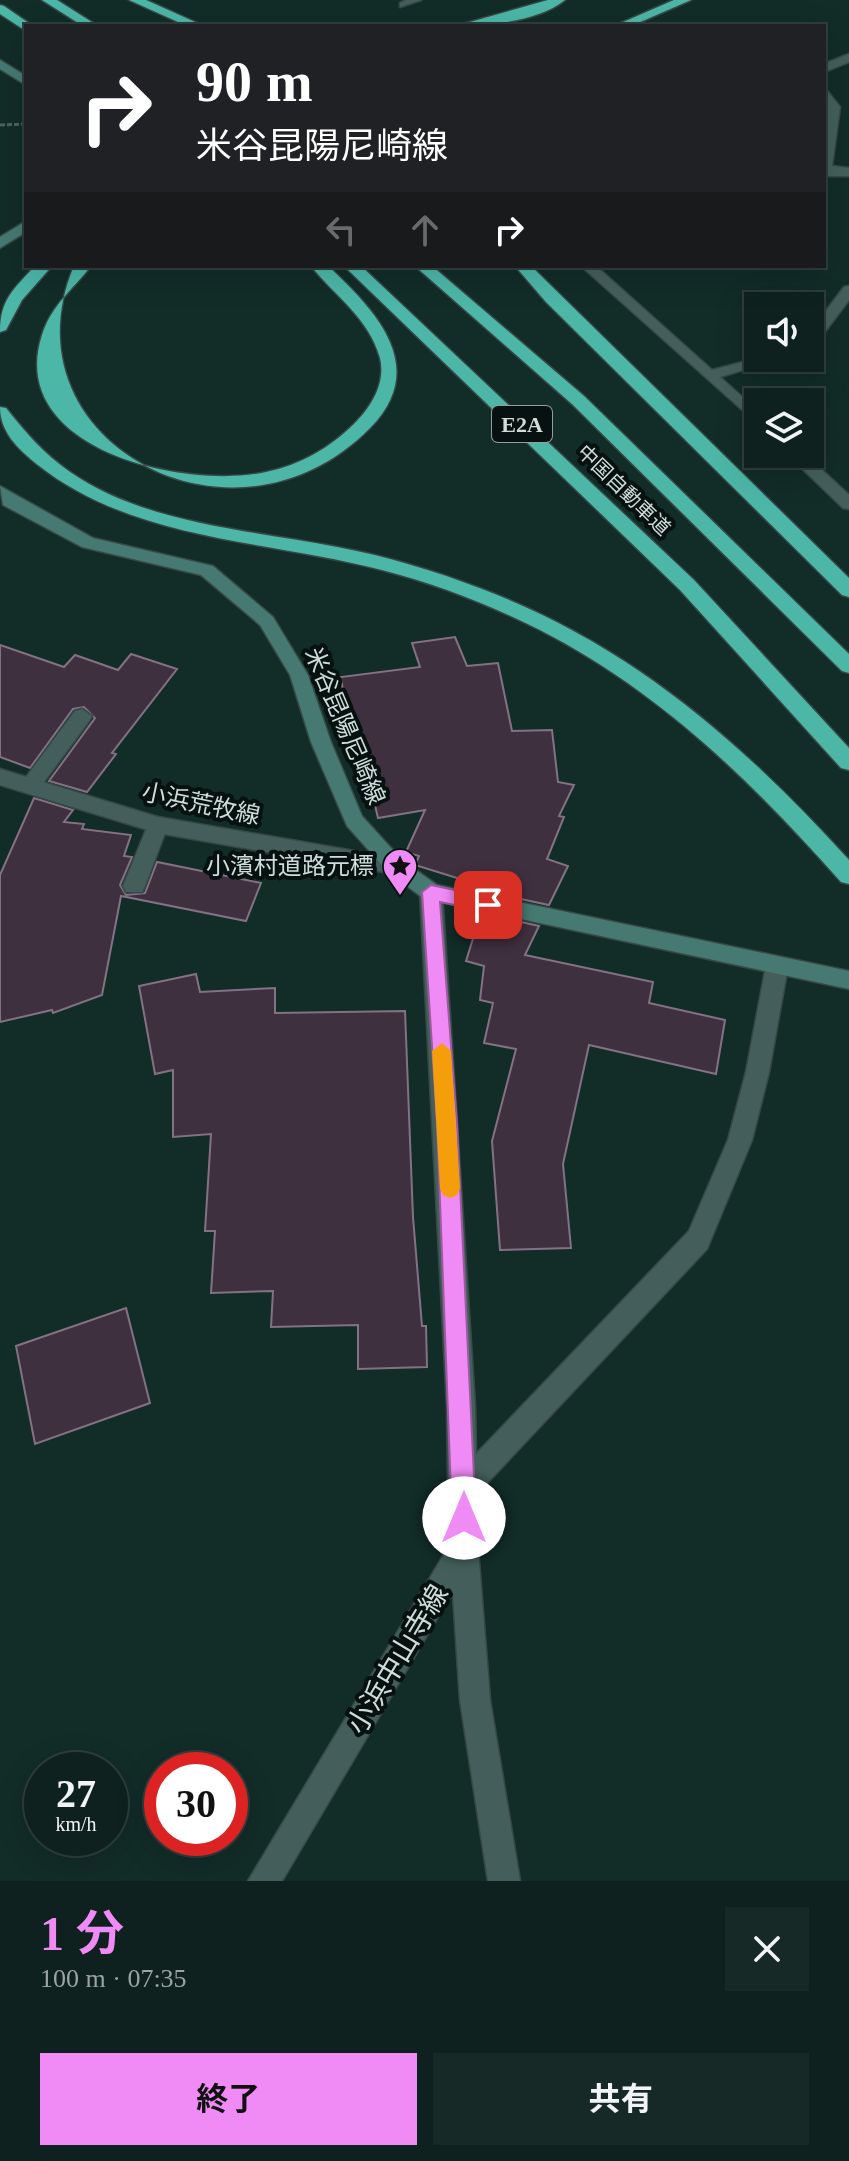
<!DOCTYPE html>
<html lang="ja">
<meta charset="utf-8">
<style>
body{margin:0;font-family:"Times New Roman","Noto Sans JP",serif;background:#172927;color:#f1f3f6;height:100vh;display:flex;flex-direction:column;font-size:30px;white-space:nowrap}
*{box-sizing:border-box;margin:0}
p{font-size:26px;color:#9ba3a4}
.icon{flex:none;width:44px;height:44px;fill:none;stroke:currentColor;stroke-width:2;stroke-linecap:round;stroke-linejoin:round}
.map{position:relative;height:1881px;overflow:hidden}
.drawer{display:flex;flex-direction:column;background:#0e211e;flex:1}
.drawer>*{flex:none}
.top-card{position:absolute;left:24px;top:24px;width:802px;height:244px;border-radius:0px;box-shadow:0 8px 32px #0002,0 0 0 2px #2e3e3c;background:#202124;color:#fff;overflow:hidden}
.tools{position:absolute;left:744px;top:292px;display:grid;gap:16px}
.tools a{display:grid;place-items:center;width:80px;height:80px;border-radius:0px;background:#0e211e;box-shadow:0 8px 32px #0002,0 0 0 2px #2e3e3c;font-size:40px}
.speed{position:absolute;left:24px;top:1752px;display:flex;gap:16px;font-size:40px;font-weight:700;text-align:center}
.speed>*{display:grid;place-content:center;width:104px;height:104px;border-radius:50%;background:#0e211e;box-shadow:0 8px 32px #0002,0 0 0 2px #2e3e3c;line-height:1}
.speed small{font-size:20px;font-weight:400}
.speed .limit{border:12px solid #d22;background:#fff;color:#111}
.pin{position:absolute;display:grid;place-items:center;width:68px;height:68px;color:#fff;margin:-34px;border-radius:16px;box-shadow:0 4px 12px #0006}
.me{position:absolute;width:88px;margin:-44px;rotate:0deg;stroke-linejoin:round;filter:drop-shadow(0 0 6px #0008)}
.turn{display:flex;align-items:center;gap:28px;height:168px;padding:0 40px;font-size:36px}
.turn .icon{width:104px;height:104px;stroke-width:2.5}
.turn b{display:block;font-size:56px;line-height:68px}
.lanes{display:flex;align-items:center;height:76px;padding:0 40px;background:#0003;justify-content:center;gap:40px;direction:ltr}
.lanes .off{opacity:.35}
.round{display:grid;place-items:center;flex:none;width:84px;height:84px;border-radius:0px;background:#172927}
.overview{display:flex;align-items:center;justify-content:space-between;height:136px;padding:0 40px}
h1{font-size:48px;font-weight:700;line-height:60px;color:#f08bf6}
.button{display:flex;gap:16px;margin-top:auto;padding:16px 40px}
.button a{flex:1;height:92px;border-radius:0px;background:#f08bf6;color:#111;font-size:32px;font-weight:700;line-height:92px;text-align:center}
.button a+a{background:#172927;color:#f1f3f6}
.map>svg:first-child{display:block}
</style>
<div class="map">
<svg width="849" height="1881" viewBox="0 0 849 1881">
<rect width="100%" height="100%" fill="#122c28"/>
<path fill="#3f3040" stroke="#837284" stroke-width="2" d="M455,637L467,666L498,663L512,731L552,730L558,782L574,785L559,816L564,817L547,859L568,866L549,905L488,892L489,888L415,865L419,856L406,852L425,810L378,818L372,792L364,793L360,762H353L341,677L420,667L412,643Z
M0,645L64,667L75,655L118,670L131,654L177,669L112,753L116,754L87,792L49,781L95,718L84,707L73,709L30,768L0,757Z
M34,798L73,810L64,822L84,824L82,829L131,835L124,856L132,857L120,885L126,895L145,893L157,862L261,883L246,921L121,896L102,995L53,1013L52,1010L0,1022V875Z
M481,913L539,926L525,955L653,982L649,1003L725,1020L716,1074L589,1045L563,1164L571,1248L500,1250L492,1141L516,1049L484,1043L493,1003L480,1000L484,966L466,961Z
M196,974L200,992L275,988V1013L405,1011L413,1217L422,1326H426L427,1367L358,1369V1325L271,1327L273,1291L211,1293L215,1231H205L211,1134L173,1137V1070L155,1074L139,986Z
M126,1308L150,1403L35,1444L16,1346Z"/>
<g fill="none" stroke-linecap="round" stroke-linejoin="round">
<g stroke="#364845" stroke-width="3">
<path id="service" d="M406,0H421L400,7V3Z
M82,709L92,716L89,721L38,790H24L21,785L24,780L75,711Z
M158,817L168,825L145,886L142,892H126L123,886L148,825Z"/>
</g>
<g stroke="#364845" stroke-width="3">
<path id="pedestrian" d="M777,957L785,959L788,966L769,1072L752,1140L707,1249L475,1496L465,1500L455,1496L451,1486L455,1476L689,1231L728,1140L746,1072L766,966L769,959Z"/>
</g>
<g stroke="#364845" stroke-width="3">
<path id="minor" d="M849,54V62L824,72V64Z
M824,87L840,107L832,166L849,168V176H824L828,107Z
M581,266H596L712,370L758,358H782L720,377L758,411V424Z
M849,286V300L815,345L810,347V332L844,287Z
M787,454H805L849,495V509L843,508Z
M0,769L158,817L395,858L406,866L395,874L158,833L0,785Z
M431,883L439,886L442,892L475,1406L478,1549L282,1881H248L449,1546L447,1406L420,892L423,886Z"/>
</g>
<g stroke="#364845" stroke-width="3">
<path id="tertiary" d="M464,1535L474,1539L478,1549L490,1700L520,1881H488L460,1700L450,1549L454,1539Z"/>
</g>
<g stroke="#364845" stroke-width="3">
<path id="secondary" d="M0,60L26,76V85L0,69Z
M26,221V232L0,248V237Z
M0,486L93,538L213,566L273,617L308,675L331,742L362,816L402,860L437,885L849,971V989L423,898L388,872L347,826L311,742L290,675L260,625L201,575L82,547L3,505Z"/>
</g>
<g stroke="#364845" stroke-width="3">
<path id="motorway" d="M42,0H57L98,26H83Z
M129,0H146L204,26H187Z
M548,0H565C539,21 489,26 456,26Z
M674,0H691L631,26H614Z
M0,5L4,6L33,26L23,29L0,14Z
M35,266H52L22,300L6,330L0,332C0,299 14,289 35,266Z
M74,266H91C73,289 51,306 42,335C5,450 186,490 266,472C300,465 330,448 355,423C372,406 386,382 380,358C369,318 335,296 311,266H328C376,311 430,367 370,428C232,568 0,439 74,266Z
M344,266H361L694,580L849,748V770L841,768L680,590Z
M415,266H432L584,396L849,654V673L842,671L572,404Z
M515,266H531L849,578V597L842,595L546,302Z
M0,407L6,408C26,433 44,454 70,472C145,524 250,530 337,547C386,556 435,571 482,589C633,646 742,743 849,860V884L841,882C752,782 661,692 540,630C490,605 437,584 382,570C267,540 134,541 38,465C18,449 0,432 0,407Z"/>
</g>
<path stroke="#4b625e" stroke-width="3" stroke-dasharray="5 2" stroke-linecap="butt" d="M0,125L26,124"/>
<use href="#service" fill="#445f5b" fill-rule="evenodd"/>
<use href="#pedestrian" fill="#445f5b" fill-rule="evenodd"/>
<use href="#minor" fill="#445f5b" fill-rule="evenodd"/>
<use href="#tertiary" fill="#445f5b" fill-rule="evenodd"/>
<use href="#secondary" fill="#467972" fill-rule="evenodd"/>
<use href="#motorway" fill="#4cb6a7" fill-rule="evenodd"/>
</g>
<path fill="#f08bf6" stroke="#9c5aa0" stroke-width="2" d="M431,885L488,897L497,905L488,912L440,902L457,1123L476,1518L473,1526L464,1530L456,1526L452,1518L437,1123L422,892Z"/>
<path fill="#f59e0b" d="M442,1043L451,1051L460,1188L457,1195L450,1198L443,1195L440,1188L432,1051Z"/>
<defs>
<g id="sight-pin" transform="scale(1.8)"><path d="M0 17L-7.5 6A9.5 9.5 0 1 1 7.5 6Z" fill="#f08bf6" stroke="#071210"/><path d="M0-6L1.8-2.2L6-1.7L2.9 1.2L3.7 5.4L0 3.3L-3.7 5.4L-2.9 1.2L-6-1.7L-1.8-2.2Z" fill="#111"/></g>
</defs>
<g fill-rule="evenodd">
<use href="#sight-pin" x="400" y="866"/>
</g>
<g text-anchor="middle" stroke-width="8" stroke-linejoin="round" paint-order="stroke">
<g font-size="20" fill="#ceddda" stroke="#071210">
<text transform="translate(624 490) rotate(44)" y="7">中国自動車道</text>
</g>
<rect fill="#071210" stroke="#92a09d" stroke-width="2" x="492" y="406" width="60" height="36" rx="6"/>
<g font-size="22" font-weight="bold" fill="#ceddda">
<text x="522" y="432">E2A</text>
</g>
<g font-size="24" fill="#ceddda" stroke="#071210">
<text transform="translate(345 726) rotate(67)" y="8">米谷昆陽尼崎線</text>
<text transform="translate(201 804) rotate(12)" y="8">小浜荒牧線</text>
</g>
<g font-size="24" fill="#ceddda" stroke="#071210" text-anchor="end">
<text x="374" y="874">小濱村道路元標</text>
</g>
<g font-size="28" fill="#ceddda" stroke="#071210">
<text transform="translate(397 1659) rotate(-59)" y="10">小浜中山寺線</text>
</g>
</g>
</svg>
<div class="tools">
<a><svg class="icon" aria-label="sound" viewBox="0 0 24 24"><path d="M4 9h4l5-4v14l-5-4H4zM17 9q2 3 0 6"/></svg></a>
<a><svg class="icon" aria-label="layers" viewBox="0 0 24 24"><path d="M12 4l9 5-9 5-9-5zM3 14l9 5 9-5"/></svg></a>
</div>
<div class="speed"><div>27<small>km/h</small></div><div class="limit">30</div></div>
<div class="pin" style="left:488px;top:905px;background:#d93025"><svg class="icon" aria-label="arrive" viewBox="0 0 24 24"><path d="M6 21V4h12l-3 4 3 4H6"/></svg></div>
<svg class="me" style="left:464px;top:1518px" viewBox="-20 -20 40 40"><circle r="19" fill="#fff"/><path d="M0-13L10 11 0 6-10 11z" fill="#f08bf6"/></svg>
<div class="top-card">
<div class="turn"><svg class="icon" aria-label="right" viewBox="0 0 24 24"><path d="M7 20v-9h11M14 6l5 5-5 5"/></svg><div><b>90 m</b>米谷昆陽尼崎線</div></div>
<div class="lanes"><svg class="icon off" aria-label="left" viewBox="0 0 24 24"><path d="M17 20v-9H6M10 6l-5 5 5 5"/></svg><svg class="icon off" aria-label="ahead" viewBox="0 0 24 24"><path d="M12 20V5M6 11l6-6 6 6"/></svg><svg class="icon" aria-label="right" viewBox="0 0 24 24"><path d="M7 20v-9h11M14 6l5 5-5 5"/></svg></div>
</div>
</div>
<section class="drawer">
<div class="overview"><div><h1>1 分</h1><p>100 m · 07:35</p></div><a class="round"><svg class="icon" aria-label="close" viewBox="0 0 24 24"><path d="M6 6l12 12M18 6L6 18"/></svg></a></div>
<div class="button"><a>終了</a><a>共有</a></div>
</section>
